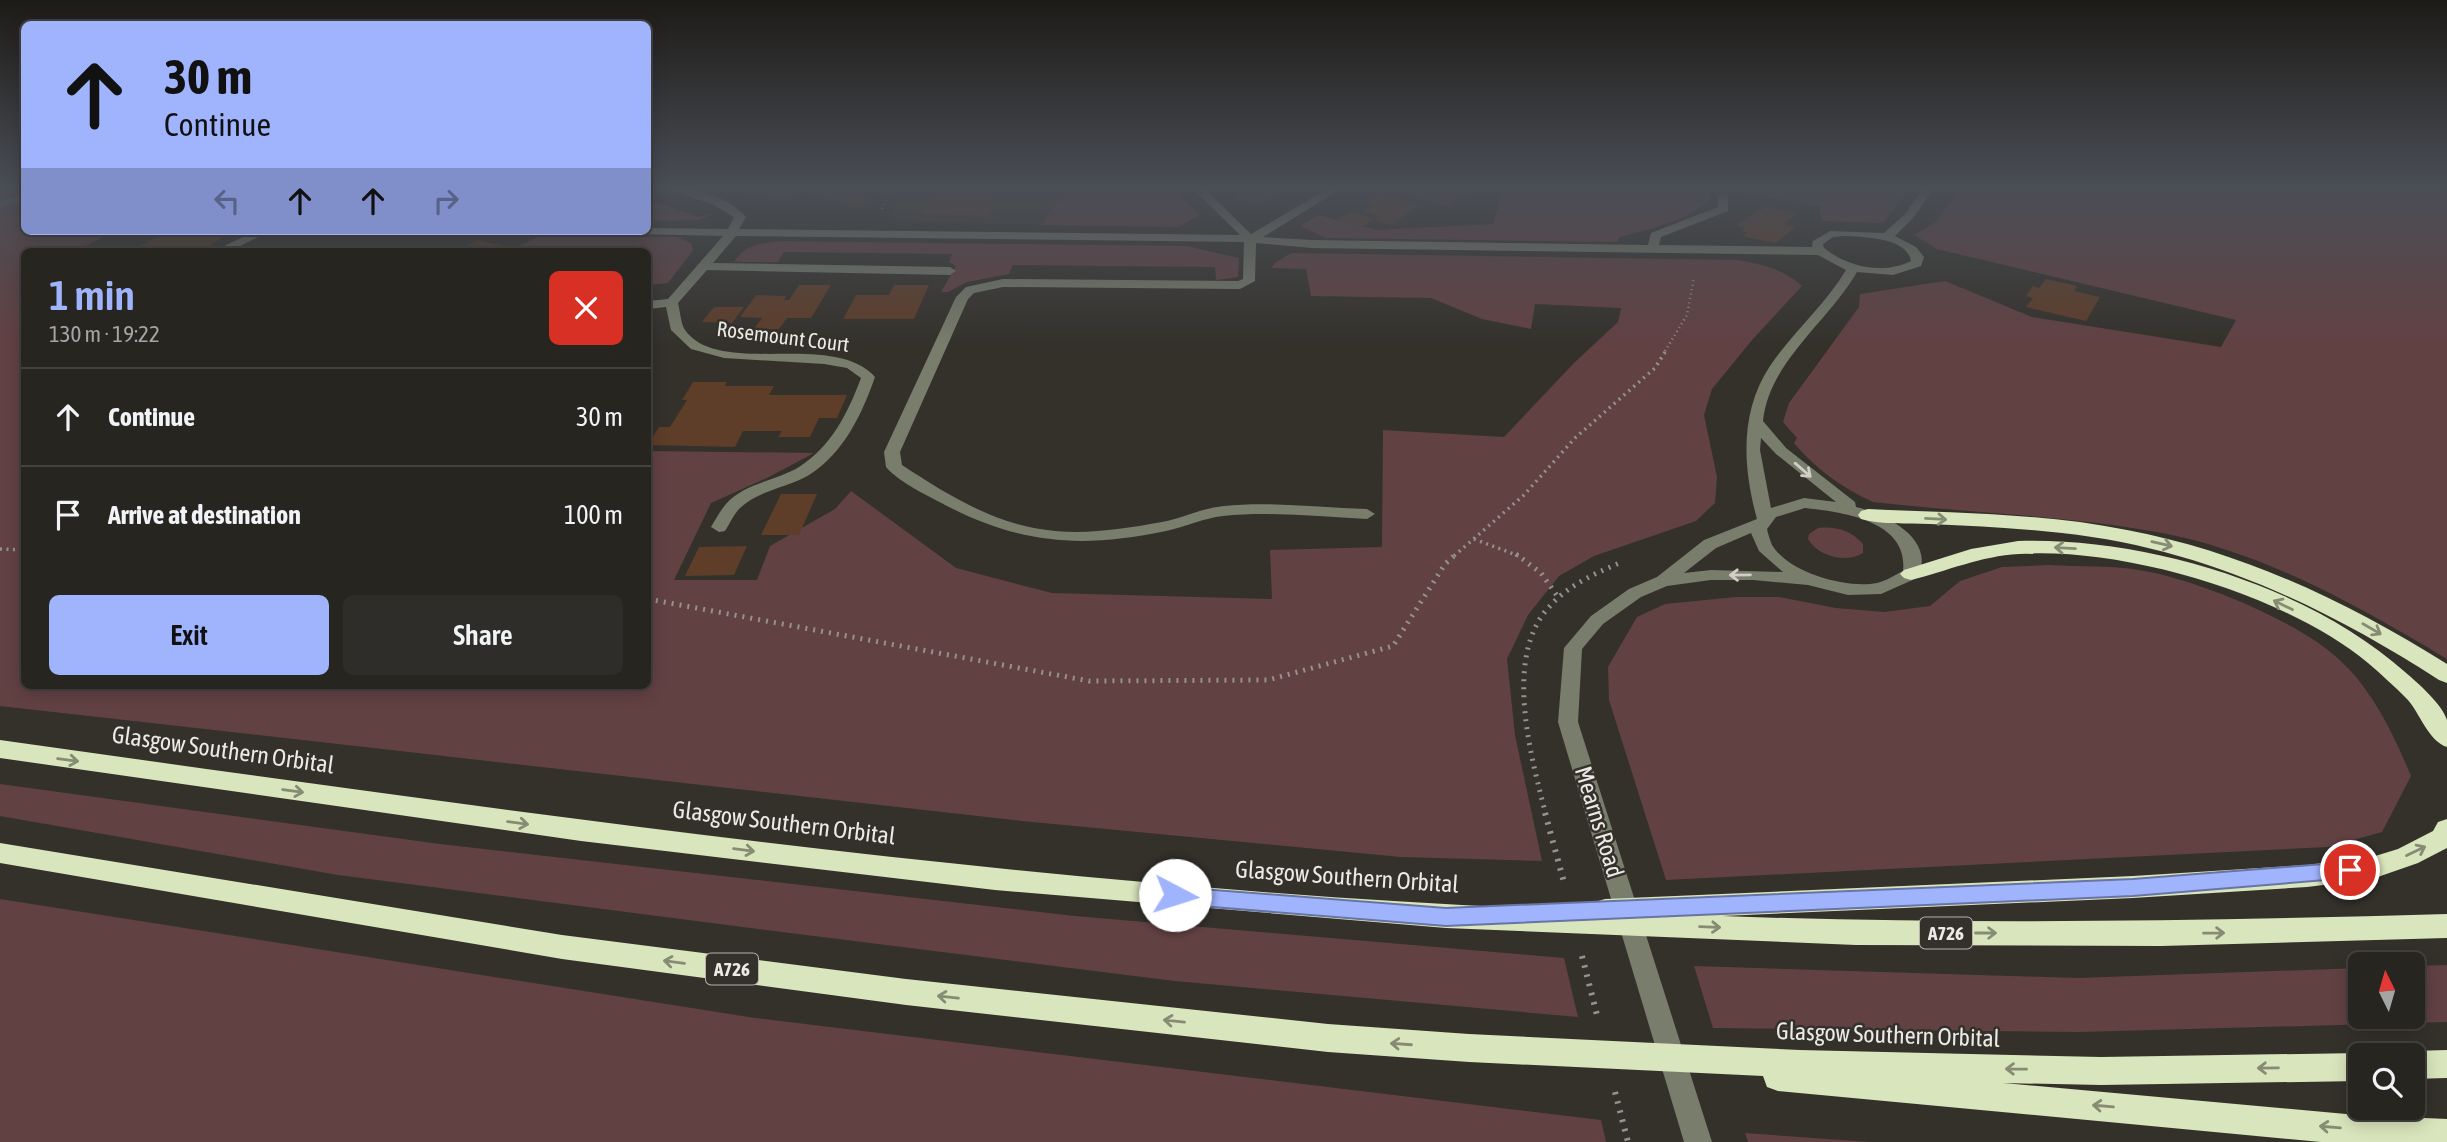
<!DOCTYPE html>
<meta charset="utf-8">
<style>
body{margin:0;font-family:"Asap Condensed",sans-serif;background:#2f2d29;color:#f1f3f6;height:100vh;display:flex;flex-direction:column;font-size:26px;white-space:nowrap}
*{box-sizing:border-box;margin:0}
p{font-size:23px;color:#a4a5a5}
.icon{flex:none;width:38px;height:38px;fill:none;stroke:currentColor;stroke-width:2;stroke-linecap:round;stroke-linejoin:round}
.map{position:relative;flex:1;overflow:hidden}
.side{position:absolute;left:21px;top:248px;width:630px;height:441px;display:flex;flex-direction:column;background:#272520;border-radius:10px;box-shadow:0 4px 18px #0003,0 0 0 2px #43423e}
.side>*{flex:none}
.top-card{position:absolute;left:21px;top:21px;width:630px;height:214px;border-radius:10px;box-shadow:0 4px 18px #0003,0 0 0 2px #43423e;background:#a0b3fd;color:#111;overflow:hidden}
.needle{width:46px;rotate:355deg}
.tools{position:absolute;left:2348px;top:952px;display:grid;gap:14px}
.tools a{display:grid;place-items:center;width:77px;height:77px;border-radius:10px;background:#272520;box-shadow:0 4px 18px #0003,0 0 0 2px #43423e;font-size:35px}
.pin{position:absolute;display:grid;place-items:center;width:60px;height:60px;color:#fff;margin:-30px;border:4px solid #fff;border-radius:50%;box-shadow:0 2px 7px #0007}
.me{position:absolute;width:77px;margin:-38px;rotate:95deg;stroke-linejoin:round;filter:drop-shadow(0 0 5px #0008)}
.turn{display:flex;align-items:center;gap:24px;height:147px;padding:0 28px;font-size:32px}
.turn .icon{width:91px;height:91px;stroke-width:2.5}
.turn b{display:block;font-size:49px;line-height:60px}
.lanes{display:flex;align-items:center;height:66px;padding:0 28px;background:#0003;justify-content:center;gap:35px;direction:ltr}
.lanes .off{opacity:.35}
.round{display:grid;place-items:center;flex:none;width:74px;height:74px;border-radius:10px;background:#2f2d29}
.summary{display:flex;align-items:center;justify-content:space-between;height:119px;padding:0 28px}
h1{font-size:42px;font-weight:600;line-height:52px;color:#a0b3fd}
.cta{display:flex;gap:14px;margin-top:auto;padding:14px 28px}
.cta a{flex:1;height:80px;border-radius:10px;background:#a0b3fd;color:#111;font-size:28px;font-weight:600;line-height:80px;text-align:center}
.cta a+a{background:#2f2d29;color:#f1f3f6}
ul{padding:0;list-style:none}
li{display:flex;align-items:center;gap:21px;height:98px;padding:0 28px;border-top:2px solid #43423e}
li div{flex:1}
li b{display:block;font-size:26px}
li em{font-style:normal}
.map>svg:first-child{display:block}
</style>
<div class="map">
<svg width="2447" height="1142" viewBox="0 0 2447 1142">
<rect width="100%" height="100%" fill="#34312b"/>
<path fill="#403b2f" d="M903,187H1074L1052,208L1042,225L903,221L890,218Z"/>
<path fill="#624143" d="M0,187H24V231H114L74,252H24V278L18,281L24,285V686H648V451L814,453L767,478L711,503L674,580H757L770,546L835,509L851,491L956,568L1052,593L1272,599L1270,550L1382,547L1383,430L1504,437L1574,363L1618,322L1621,308L1535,304L1531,329L1482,319L1431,298L1311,296L1306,269L1271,268L1275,263L1291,253L1737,260C1762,264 1783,269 1802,286L1752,340L1712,389L1704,415L1717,477L1715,503L1696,521L1594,556L1559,576L1528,615L1507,659L1515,735L1542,861L1401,857L1022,821L0,706Z
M1074,187H1172L1199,215L1179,227L1042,225L1052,208Z
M1504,187H1910L1883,223L1822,221L1819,206L1746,193L1710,189V201C1684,221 1651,229 1620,237L1617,242L1326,238L1300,226L1319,215L1377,230L1493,224Z
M1961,187H2394L2447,194V659C2357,605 2262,551 2157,532C2064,515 1968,513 1873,502C1842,488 1816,469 1794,443L1797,438L1783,422L1789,403L1859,307L1860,294L1945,281L2032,317L2221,347L2236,320L1937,249L1914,235L1936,222Z
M658,203L699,217L714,213L700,220L648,221V206Z
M540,236L677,237L691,243L693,250L668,283L648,285V252H506Z
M780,241L1187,246L1239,258L1238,277L1216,280L1215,267L1013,265L1009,274L967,282L948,292H941L956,266L949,262L952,254L784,252L778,262H734C746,244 760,244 780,241Z
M1818,528C1835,526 1851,530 1863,544V553C1846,564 1818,556 1808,539L1809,534Z
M2049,565C2080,567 2114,565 2145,571C2199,581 2292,619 2334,655C2371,686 2393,733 2411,776L2382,832L2328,847L1666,880L1609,700L1608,667L1637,617L1665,604L1736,597H1779L1836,608L1884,612L1930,606L1960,581L2002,567Z
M0,784L440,844L1075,916L1564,958L1578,1017L1175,981L790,933L338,875L0,816Z
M0,899L755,1018L1601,1120L1606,1142H0Z
M2447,965V1022L2080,1032L1713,1028L1694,966L2078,978L2361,968V1017H2413V966Z
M1745,1133L1870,1142H1748Z"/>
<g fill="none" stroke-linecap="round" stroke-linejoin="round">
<path fill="#51765e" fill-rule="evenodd" d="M24,195V201L0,207V201Z"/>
</g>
<path fill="#5e3d29" d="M746,187H814L781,201L752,192L746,194L737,191Z
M829,187H852L849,189L866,194L860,196L874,200L856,208L812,194Z
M918,187H1025L1022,193L995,192L989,204H994L988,216L920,214L928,202H935L942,191H915Z
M1430,187H1477L1446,206L1410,195Z
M1255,188L1278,194L1258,205L1235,198Z
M1378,195H1383L1420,205L1391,225L1374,220L1379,216L1363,212L1372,207L1365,205L1370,202L1367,201Z
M1767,206L1797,214L1784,224L1795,227L1776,243L1742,236L1747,232L1741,231L1745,228L1736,225Z
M1351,212L1375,219L1361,227L1337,220Z
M170,231H231L209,246H140Z
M478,240L486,242L511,247L499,252H464L469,249L462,248Z
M2046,279L2077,286L2074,291L2100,297L2086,321L2026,307L2033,298L2026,296L2033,286L2039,288Z
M799,285H831L811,318H787L779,329H754L762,318L740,317L756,295L786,296L784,300H789Z
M894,285H929L914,319H843L856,295H889Z
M714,307H744L732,323L702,322Z
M693,382H727L725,386H774L769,395H847L837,418H819L810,437H778L782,431H743L735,447L648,445L659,427H670L687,400H682Z
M781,494H817L799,535H761Z
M747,546L734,575L685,576L699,547Z"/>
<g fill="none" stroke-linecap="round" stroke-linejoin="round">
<path stroke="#94928d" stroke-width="2.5" stroke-dasharray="1 3.5" stroke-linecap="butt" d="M1812,187L1894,190
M1746,188L1770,187
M882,209L892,187
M1665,351L1687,315L1694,277"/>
<path stroke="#94928d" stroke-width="3.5" stroke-dasharray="2 4.5" stroke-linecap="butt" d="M1474,539L1519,556
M0,549L24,550
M1454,556L1524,495L1575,438L1655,368L1667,349"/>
<path stroke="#94928d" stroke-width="5" stroke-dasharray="2 6" stroke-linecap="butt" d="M1516,554L1541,573L1558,597
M648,599L1089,681L1268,680L1393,646L1445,564L1456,554
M1546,815C1531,757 1503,657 1549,607C1568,585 1596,573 1622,562"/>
<path stroke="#94928d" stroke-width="6" stroke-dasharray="2.5 7" stroke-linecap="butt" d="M1545,813L1565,886
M1582,956L1598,1019
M1615,1092L1628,1142"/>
<path fill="#787d6c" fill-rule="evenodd" d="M662,187C689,187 727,195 746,217L739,229L1240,235L1191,187H1203L1251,234L1331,187H1344L1263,237L1312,240L1648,245L1651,233L1718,207V196L1723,193L1728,196V211L1661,237L1659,245L1812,247L1813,241L1830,231L1884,233L1906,213L1924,187H1935L1914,217L1895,236L1916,247L1924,257L1921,266L1893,275L1857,272C1828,322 1769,362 1763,421L1786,448L1855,502L1856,507C1885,514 1938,539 1917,578L1881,594L1848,595L1808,585L1753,580H1711L1667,586L1641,597L1603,624L1582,649L1578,722L1712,1142H1684L1558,722L1564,648L1591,616L1629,589L1657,577L1704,540L1757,519C1743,468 1739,413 1770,366C1793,332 1825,305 1846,270L1818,255L1312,248L1256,243L1255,281L1240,289L1003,287L974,293L968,299L900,452L902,465C943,492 991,522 1040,529C1080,536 1123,529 1162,522C1183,518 1202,508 1224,506C1271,501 1320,508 1367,509L1375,514L1367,519C1319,517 1271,511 1223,516C1204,518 1185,527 1166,531C1084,548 1024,545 949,507C929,496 901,484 886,467L884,452L956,297L966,287L1003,279L1238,281L1243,279L1244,242L736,236L713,263L950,267L956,271L950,275L707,270L678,303C680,311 681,324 685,330C719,378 833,330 875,377C862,414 844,453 809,475C787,488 759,490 740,508C734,514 730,523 725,531L719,532L711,527C716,519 720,511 726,504C744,483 776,481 799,467C831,447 848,413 861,378L847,368L824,364L724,358L691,349L671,330L666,307L648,309V301L668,299L723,236L639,234L633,231H648V228L728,229L734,217L714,205ZM1843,236C1863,237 1907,237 1911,261C1882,275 1848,267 1824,248L1823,244L1833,237ZM1761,438L1776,454L1836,502L1804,498L1771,508L1760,450ZM1805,508C1843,512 1909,521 1903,571C1895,575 1886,581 1877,583C1847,589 1789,573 1772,545C1770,540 1768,534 1767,529L1776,517ZM1751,533L1759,551L1783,572L1711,570L1684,573L1716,548Z
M255,231H270L228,252H212Z"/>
<path fill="#d9e5bc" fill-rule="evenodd" d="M1868,509C1954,513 2042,513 2127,530C2243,552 2348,602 2447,664V683L2439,680C2323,605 2201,548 2062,533C2018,528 1974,526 1930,524C1907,523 1883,525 1861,519L1858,515L1861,511Z
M2018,541C2146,537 2309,586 2405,672C2418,683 2442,704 2447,720C2447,727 2447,739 2447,747C2428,741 2420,713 2407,699C2395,687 2381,674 2368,663C2286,595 2125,547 2019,554C1981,556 1947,571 1911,580L1904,578L1900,574L1904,570L1971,549Z
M0,740C528,814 1058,891 1592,911L1595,902L1605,899L2133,876L2307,865L2372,857L2398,849L2433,831L2438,822L2447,819V848L2418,863L2372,879L2307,887L2133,898L1722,916C1964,925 2205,921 2447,914V938L2161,946L1856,945L1446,928L995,890L581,841L0,758Z
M0,843L562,935L906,979L1328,1024L1469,1034L1800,1050L2101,1057L2361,1053L2367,1055H2361V1081L2101,1085L2003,1083L2357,1115L2447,1119V1142H2321L1778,1091L1767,1087L1763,1076L1469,1062L1328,1052L906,1005L562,959L0,863Z
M2447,1050V1078L2413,1079V1055H2402L2413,1051Z"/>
</g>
<defs><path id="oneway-shaft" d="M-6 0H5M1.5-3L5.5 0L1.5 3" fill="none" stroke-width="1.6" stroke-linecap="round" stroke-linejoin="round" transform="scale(1.75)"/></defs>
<g stroke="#cfcfc8">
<use href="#oneway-shaft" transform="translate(1803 470) rotate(41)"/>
<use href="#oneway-shaft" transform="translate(1740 575) rotate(179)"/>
</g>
<g stroke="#868b74">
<use href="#oneway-shaft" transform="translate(1936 519) rotate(3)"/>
<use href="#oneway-shaft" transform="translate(2162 544) rotate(13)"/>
<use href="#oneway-shaft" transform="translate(2065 548) rotate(-177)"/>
<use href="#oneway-shaft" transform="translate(2283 605) rotate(-154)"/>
<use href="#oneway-shaft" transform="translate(2372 629) rotate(30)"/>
<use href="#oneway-shaft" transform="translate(68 760) rotate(8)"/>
<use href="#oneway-shaft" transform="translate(293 791) rotate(8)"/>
<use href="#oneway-shaft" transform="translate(518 823) rotate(8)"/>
<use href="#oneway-shaft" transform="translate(744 850) rotate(7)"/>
<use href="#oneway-shaft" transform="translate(2416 851) rotate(-26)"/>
<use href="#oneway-shaft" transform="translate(1710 927) rotate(2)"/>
<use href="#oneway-shaft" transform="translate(1986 933)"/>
<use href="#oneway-shaft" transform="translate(2214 933) rotate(-1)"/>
<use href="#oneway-shaft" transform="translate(674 962) rotate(-173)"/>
<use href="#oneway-shaft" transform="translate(948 997) rotate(-174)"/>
<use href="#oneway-shaft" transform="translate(1174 1021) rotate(-174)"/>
<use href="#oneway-shaft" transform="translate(1401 1044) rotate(-176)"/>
<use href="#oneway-shaft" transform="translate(2268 1068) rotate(179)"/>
<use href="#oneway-shaft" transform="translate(2016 1069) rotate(-179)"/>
<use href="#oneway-shaft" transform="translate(2103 1106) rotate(-175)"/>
<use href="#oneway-shaft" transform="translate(2330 1127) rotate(-175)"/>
</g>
<linearGradient id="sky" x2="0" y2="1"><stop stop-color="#1d1b18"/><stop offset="0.54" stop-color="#4a4e55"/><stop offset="1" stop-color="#4a4e55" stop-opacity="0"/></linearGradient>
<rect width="2447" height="347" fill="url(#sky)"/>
<path fill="#a0b3fd" stroke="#6874a4" stroke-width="2" d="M2350,862L2358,865L2361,870L2358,876L2350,878L2133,896L1446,926L1175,904L1167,901L1164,895L1167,890L1175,887L1446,908L2133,879Z"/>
<g text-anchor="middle" stroke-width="5" stroke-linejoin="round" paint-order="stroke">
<g fill="#34312b" stroke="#b5b2ae" stroke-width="2">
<rect x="1920" y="917.5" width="52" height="31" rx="5"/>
<rect x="706" y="953.5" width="52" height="31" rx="5"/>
</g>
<g font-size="19" font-weight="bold" fill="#eceae6">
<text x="1946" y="940">A726</text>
<text x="732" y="976">A726</text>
</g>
<g font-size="21" fill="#eceae6" stroke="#34312b">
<text transform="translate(783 337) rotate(7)" y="7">Rosemount Court</text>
</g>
<g font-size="24" fill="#eceae6" stroke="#34312b">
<text transform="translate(223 750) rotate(8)" y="8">Glasgow Southern Orbital</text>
<text transform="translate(1599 822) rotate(73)" y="8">Mearns Road</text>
<text transform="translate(784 823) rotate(7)" y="8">Glasgow Southern Orbital</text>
<text transform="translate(1347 877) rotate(4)" y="8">Glasgow Southern Orbital</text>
<text transform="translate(1888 1035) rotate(2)" y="8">Glasgow Southern Orbital</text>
</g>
</g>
</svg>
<div class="tools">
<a><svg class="needle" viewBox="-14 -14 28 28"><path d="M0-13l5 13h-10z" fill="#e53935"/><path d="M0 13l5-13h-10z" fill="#a4a5a5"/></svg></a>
<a><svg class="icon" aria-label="search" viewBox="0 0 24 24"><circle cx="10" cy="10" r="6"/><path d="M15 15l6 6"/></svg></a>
</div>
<div class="pin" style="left:2350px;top:870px;background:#d93025"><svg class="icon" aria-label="arrive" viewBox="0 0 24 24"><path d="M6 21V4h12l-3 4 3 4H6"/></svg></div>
<svg class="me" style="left:1175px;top:895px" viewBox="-20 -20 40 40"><circle r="19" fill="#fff"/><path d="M0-13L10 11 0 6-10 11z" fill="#a0b3fd"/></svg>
<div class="top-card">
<div class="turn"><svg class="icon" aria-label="ahead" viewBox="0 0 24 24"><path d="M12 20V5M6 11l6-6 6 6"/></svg><div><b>30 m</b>Continue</div></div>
<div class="lanes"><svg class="icon off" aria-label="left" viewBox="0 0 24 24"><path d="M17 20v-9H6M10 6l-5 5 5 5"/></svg><svg class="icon" aria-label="ahead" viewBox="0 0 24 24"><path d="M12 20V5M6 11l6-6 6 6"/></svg><svg class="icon" aria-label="ahead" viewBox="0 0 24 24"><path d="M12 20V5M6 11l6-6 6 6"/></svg><svg class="icon off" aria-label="right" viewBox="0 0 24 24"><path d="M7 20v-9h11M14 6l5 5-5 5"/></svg></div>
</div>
<section class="side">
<div class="summary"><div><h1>1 min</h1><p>130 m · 19:22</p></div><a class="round" style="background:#d93025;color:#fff"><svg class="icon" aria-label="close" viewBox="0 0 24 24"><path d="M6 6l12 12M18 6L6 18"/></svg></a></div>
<ul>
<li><svg class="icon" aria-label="ahead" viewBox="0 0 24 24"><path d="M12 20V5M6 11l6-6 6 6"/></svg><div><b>Continue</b></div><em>30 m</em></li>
<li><svg class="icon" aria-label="arrive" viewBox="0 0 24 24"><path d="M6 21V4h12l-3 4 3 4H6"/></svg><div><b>Arrive at destination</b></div><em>100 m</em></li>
</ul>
<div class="cta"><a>Exit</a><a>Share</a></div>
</section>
</div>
